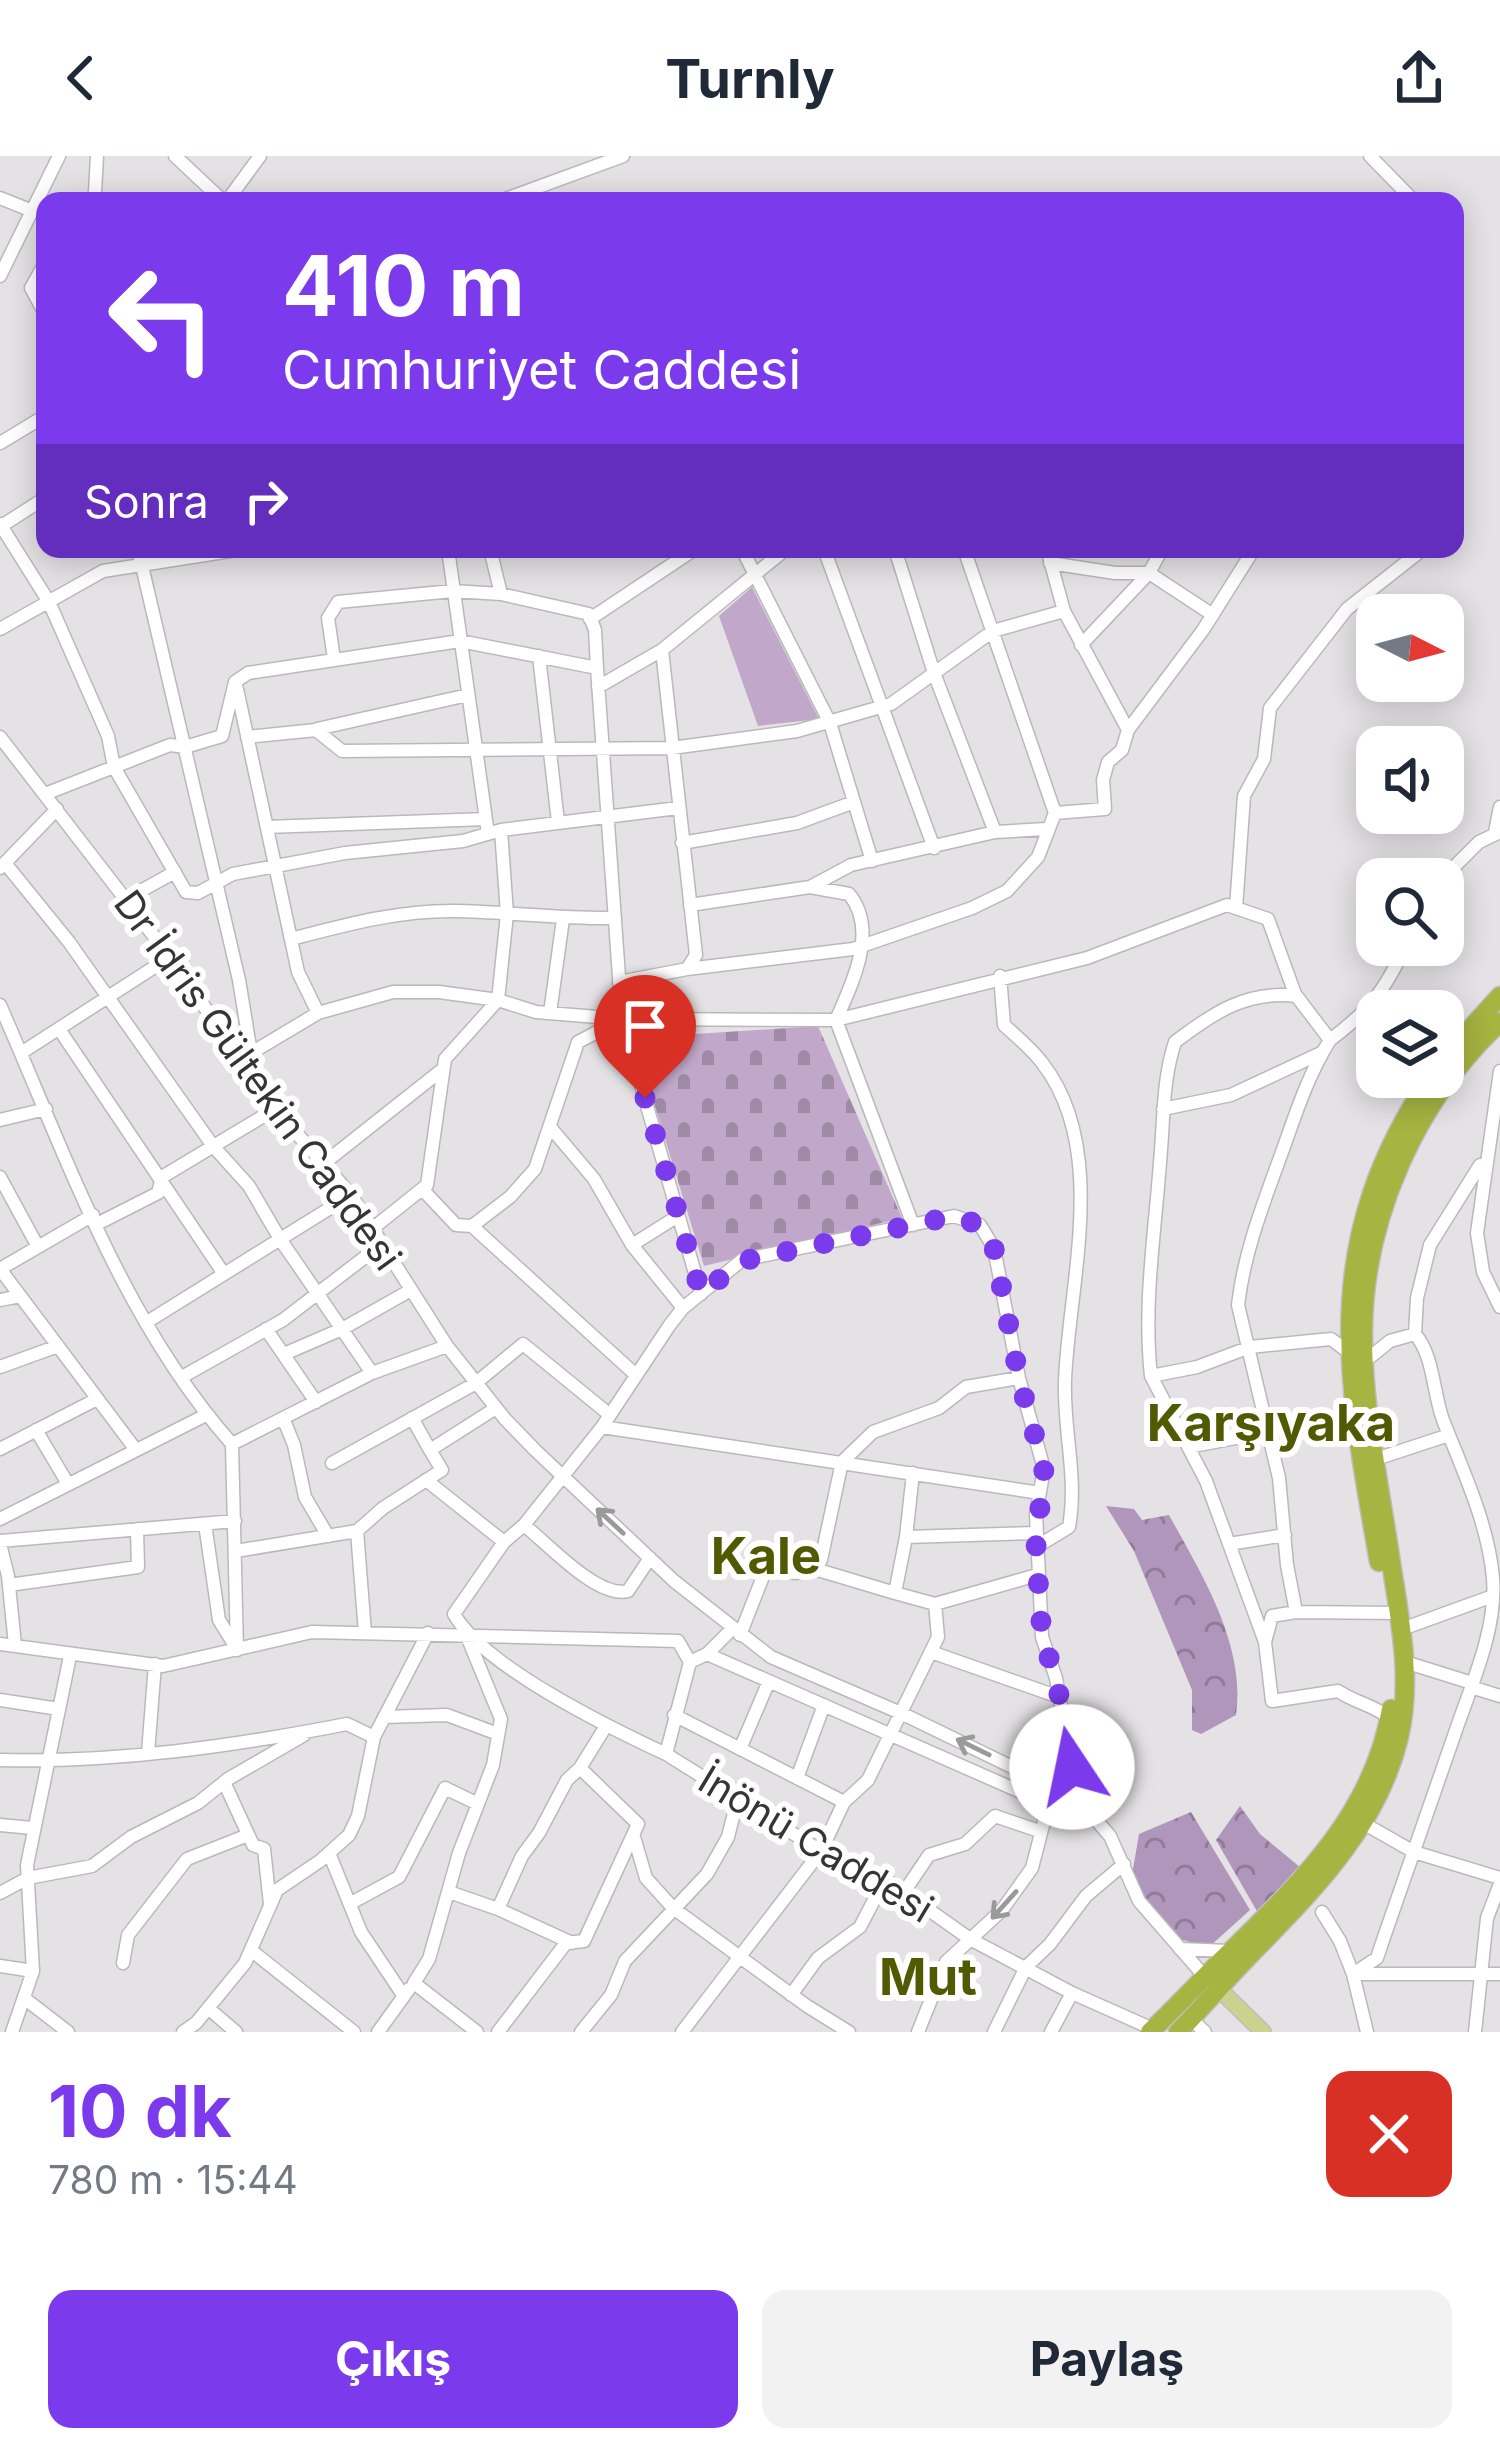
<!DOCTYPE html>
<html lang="tr">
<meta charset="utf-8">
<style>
body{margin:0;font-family:Inter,sans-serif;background:#f2f2f3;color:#1f2937;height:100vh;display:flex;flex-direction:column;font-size:45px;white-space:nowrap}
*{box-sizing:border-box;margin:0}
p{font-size:39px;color:#747a83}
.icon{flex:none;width:66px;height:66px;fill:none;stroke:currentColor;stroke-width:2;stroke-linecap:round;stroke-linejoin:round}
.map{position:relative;height:1876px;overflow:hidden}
.sheet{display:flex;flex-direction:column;background:#fff;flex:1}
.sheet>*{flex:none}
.banner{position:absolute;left:36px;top:36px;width:1428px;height:366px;border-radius:24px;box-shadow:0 6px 30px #0003;background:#7c3aed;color:#fff;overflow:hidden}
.needle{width:78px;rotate:96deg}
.buttons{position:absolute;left:1356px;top:438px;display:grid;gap:24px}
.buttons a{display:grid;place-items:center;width:108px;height:108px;border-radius:24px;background:#fff;box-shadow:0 6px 30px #0003;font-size:60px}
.pin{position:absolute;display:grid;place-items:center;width:102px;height:102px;color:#fff;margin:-123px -51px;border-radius:50% 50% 50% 0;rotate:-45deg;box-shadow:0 0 12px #0007}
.pin .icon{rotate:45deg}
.me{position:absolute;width:132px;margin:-66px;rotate:349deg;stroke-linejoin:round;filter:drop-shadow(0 0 9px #0008)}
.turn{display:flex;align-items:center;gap:42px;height:252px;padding:0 48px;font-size:54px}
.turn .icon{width:156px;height:156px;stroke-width:2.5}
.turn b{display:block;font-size:84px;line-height:102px}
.then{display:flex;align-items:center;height:114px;padding:0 48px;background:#0003;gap:24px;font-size:45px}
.round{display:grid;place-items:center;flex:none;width:126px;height:126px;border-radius:24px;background:#f2f2f3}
.head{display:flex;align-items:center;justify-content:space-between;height:204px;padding:0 48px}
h1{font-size:72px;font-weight:700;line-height:90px;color:#7c3aed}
.button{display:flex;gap:24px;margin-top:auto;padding:24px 48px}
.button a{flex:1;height:138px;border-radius:24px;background:#7c3aed;color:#fff;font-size:48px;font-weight:700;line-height:138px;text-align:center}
.button a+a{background:#f2f2f3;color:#1f2937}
header{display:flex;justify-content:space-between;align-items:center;height:156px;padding:0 48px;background:#fff;font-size:54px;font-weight:700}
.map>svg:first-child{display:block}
</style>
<header><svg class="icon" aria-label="back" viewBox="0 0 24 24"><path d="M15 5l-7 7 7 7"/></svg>Turnly<svg class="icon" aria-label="share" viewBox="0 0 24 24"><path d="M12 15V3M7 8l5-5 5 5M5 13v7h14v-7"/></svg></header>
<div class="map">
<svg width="1500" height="1876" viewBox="0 0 1500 1876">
<defs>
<pattern id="forest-crowns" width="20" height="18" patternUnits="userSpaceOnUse" patternTransform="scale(3)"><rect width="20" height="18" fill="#b096ba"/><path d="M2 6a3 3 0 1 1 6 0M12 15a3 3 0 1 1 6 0" fill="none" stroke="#907b98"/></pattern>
<pattern id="cemetery-stones" width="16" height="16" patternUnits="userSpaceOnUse" patternTransform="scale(3)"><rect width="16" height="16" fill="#c1a8ca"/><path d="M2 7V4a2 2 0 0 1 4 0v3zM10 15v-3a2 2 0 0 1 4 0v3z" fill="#9e8aa5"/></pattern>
</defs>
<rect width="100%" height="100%" fill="#e4e2e5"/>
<path fill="#c1a8ca" d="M752,431L819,563L758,570L719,460Z"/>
<path fill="url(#forest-crowns)" d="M1106,1350L1134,1353L1142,1364L1169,1359C1202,1419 1246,1489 1236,1559L1201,1578L1192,1574V1534L1134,1395Z
M1240,1650L1260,1678L1301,1712L1258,1757L1216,1684Z
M1191,1656L1250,1754L1209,1791L1175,1782L1145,1743L1133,1713L1139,1678Z"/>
<path fill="url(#cemetery-stones)" d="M818,870L902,1062L704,1110L634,882Z"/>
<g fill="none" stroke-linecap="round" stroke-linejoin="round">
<g stroke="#bab8bb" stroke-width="15">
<path id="minor" d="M175,0L223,45
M1370,0L1414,45
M0,42L30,54
M91,45L95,36L97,0
M227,45L260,0
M500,45L623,0
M45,107L31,132L45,158
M0,120L59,0
M0,287L45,260
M0,368L49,446L108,580L114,611L186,736L198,737L233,718L345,697L463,685L501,674L678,652
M0,371L45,342
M138,393L239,824L251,897
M448,393L488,678
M490,393L501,438
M742,393L830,567L872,705
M824,393L934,692
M895,393L934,517L995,676
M1047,393L1064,455L1128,574
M1050,407L1115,417H1149L1162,393
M590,463L695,393
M0,473L103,415L243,393
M1081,489L1149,417L1213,459
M539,500L558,666
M334,503L328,462L338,446L453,435L501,438L589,458L595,474L597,512
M598,531L662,494L786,393
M237,533L298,816L318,857
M317,573L468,539
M0,581L170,801L275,953L351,1039L447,1190L505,1263L535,1294L674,1425L771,1501L903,1558L1078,1643
M247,581L316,574L342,595L672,592L797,575L891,548L993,475L1064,455
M45,638L170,589L185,591L222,580L235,526L248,517L460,485L597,512L622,863
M1055,657L1105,653L1103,624L1108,606L1122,594L1128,574L1203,474L1254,393
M267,671L486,663
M1495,676L1500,651
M682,687L797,667L854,646
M5,707L69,786L213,990L249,1030L280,1083L372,1217
M0,712L57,653
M1442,723L1479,686L1500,676
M810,731L849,738C879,774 852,828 836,864L913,1069
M126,743L175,716
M690,749L810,731L851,709L995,676L1046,673
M1236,752L1244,640L1264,603L1270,552L1347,453L1423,393
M291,783C345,769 399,754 456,755C509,756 561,763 615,762
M687,813L853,793L972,752L1007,735L1038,701L1055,657L964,393
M1000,820L1004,869C1017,881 1033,894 1043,908C1109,994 1069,1127 1065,1224C1063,1274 1078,1320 1069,1371L1036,1391
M619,826L687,813L696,799L662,494
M0,849C66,999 122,1164 232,1288L237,1494
M550,857L563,763
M59,873L224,1118
M1330,884C1370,854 1385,834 1406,789
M21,897L170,801
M241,903L318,857L393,836H439L498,844L536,856L622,863L701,1138
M1500,915L1477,1077L1483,1116L1500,1151
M1163,953L1231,939L1321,897
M0,964L46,953
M551,972L594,1023L632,1089L683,1152
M323,1008L443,913
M0,1021L38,1091
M422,1033L456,1069L472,1070
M97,1068L158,1037L162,1021L275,953
M372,1073L427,1029L445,903L498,844L507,758L501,674
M632,1089L678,1060
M0,1113L136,1294
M0,1113L93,1059
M0,1144L20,1140
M147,1166L351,1039
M266,1173L316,1246
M1415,1178L1417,1142L1430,1089L1480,1009
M284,1198L342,1173L411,1134
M1364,1206L1390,1185L1415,1178C1434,1200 1433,1237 1443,1264C1463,1315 1488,1367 1493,1422C1497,1473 1472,1527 1456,1574C1432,1644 1408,1714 1383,1784L1377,1802L1353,1818L1367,1876
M0,1211L58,1190
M636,1219L472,1070L510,1041L535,1013L578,886L622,863L836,864L1087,802L1227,749L1268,763L1295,838L1330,884C1308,919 1296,957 1282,996C1264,1046 1244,1096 1238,1149L1279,1322L1287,1409L1296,1456L1399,1457
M1151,1220C1143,1148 1155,1077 1160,1006C1164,966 1162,925 1175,886C1213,857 1247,834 1296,840
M182,1221L283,1164L382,1088
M283,1262L294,1289L305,1341L328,1380
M412,1262L430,1294
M602,1271L1040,1337
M36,1274L68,1328
M232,1288L372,1217L447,1190
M1188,1291L1353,1260
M0,1293L97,1243
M1376,1303L1449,1279
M332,1307L476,1227L523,1188L610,1259
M913,1317L906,1381L1036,1377
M426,1324L504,1386
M0,1363L206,1259
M205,1368L219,1464L237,1493
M524,1369C549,1389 598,1443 628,1435L650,1402
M0,1385L235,1365
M0,1388L8,1420L15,1489
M1229,1388L1285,1379
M236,1395L357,1375
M808,1411L895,1437
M9,1429L138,1411L137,1373
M935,1448L1037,1419
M1296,1456L1272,1460L1265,1486L1272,1545L1338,1535C1358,1548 1369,1547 1390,1562
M732,1473L707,1498L690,1506L666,1598L821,1695L885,1723L970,1783L1072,1837L1153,1873
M1402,1473L1493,1440
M365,1477L357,1375L383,1352L442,1314L430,1294L496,1252
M466,1478L501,1563L493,1609L459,1697L429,1803L414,1827L477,1876
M740,1479L766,1413L796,1417L821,1404L842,1306L873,1276L939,1252L966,1231L1019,1222
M1265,1486L1206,1325L1151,1220L1197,1211L1250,1191L1331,1183L1347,1195
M0,1488L163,1510L312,1476L678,1485L690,1506
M931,1496L1059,1541
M707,1498L1046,1647L1093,1661
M1405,1506L1472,1527
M1471,1531L1500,1540
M0,1544L59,1553
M674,1559L844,1646
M384,1561L447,1559L498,1578
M740,1593L769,1525
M148,1597L155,1508
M666,1598C610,1572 483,1510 454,1458L504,1386L524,1369L602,1271L669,1170L683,1152L742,1104L954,1060L980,1069L994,1092L1019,1222L1044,1313L1036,1358L1042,1481L1056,1522L1078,1643L1110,1680L1139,1745L1205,1821
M0,1604C115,1607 234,1590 347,1568L374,1581
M797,1622L824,1549
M224,1626L253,1689L264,1693L270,1748
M1363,1667L1414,1696L1500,1722
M0,1669L32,1672
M634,1681L646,1722L673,1752L807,1850L849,1876
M329,1697L361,1776L403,1839
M449,1736L498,1753L522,1700L539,1677L567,1624L580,1612
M904,1736L929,1699L965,1688L995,1660L1039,1675
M0,1737L28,1722L92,1710L131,1681L198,1647L228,1623L304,1579
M351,1747L399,1721L445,1632L478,1648
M498,1753L572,1787
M1322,1756L1340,1785L1353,1818H1500
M1180,1793L1229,1795
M252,1795L354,1876
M123,1807L128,1779L187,1703L248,1679
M0,1810L33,1815
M791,1839L818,1802L860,1771L885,1723
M24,1842L68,1876
M208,1852L236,1876
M1191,1863L1205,1876
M12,1876L33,1815L27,1709L70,1500
M183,1876L196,1867L245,1807L277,1734L320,1705L349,1679L358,1660L374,1581L428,1477
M378,1876L409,1833
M498,1876L566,1787L584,1785L638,1668L580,1612L606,1570
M581,1876L611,1839L625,1805L707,1718L728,1681L738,1641
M682,1876L821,1695L844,1646L868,1624L938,1481L935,1448L895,1437L906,1381
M918,1876L946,1806L1002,1754L1032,1712L1066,1580
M994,1876L1026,1811L1050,1788L1086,1740L1124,1708
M1051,1876L1072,1837
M1475,1876L1487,1762L1500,1728"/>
</g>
<g stroke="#bfbebf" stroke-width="18">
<path id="major" d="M1214,1828L1263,1876"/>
</g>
<g stroke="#bfbebf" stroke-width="21">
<path id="highway" d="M1443,903L1500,840
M1379,1406C1347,1223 1318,1087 1431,921
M1150,1876C1177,1850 1202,1823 1229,1797C1301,1726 1374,1657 1391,1553
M1178,1876C1204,1850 1227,1822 1253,1796C1314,1733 1378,1670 1399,1581C1413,1521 1399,1459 1390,1400C1379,1326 1362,1249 1363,1174C1364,1061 1417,943 1500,866"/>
</g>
<use href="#minor" stroke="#fff" stroke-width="12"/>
<use href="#major" stroke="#cad28d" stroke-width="15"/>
<use href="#highway" stroke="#a6b441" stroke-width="18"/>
</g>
<defs><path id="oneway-shaft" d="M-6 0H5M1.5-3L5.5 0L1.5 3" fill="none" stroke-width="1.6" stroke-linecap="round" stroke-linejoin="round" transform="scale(3)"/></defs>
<g stroke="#9a9a9a">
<use href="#oneway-shaft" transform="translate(610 1365) rotate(-137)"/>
<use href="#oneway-shaft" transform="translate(973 1591) rotate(-154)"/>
<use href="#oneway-shaft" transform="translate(1004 1749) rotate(132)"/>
</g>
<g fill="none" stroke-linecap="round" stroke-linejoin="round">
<path stroke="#7c3aed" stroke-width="21" stroke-dasharray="0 37.8" d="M645,942L701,1138L742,1105L954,1060L980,1069L994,1092L1019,1222L1044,1313L1036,1391L1042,1481L1056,1522L1072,1611"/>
</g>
<g text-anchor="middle" stroke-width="12" stroke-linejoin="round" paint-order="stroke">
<g font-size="39" fill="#363536" stroke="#fff">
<text transform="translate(258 924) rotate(54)" y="14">Dr İdris Gültekin Caddesi</text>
<text transform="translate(816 1688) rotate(31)" y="14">İnönü Caddesi</text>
</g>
<g font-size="51" font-weight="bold" fill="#515a03" stroke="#fff">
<text x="1271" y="1285">Karşıyaka</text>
<text x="766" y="1418">Kale</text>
<text x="928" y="1839">Mut</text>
</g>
</g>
</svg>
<div class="buttons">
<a><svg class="needle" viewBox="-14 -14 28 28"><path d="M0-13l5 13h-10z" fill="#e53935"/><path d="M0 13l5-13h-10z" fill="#747a83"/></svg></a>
<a><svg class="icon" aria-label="sound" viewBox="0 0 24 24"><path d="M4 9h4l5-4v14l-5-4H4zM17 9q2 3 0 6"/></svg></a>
<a><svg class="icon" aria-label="search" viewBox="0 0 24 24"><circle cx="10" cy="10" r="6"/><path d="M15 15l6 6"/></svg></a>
<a><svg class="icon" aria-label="layers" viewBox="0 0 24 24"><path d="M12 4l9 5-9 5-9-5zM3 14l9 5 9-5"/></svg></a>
</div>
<div class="pin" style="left:645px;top:942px;background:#d93025"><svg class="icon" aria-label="arrive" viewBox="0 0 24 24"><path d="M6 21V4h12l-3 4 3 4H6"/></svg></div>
<svg class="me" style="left:1072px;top:1611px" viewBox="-20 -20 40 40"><circle r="19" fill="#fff"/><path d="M0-13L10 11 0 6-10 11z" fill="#7c3aed"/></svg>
<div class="banner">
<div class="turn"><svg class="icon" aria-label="left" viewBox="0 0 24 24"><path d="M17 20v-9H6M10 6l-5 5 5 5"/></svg><div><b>410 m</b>Cumhuriyet Caddesi</div></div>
<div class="then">Sonra<svg class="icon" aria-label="right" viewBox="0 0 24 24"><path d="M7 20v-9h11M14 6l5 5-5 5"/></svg></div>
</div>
</div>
<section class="sheet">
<div class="head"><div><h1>10 dk</h1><p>780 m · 15:44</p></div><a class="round" style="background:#d93025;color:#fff"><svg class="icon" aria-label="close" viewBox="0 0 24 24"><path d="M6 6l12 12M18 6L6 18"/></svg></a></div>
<div class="button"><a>Çıkış</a><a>Paylaş</a></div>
</section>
